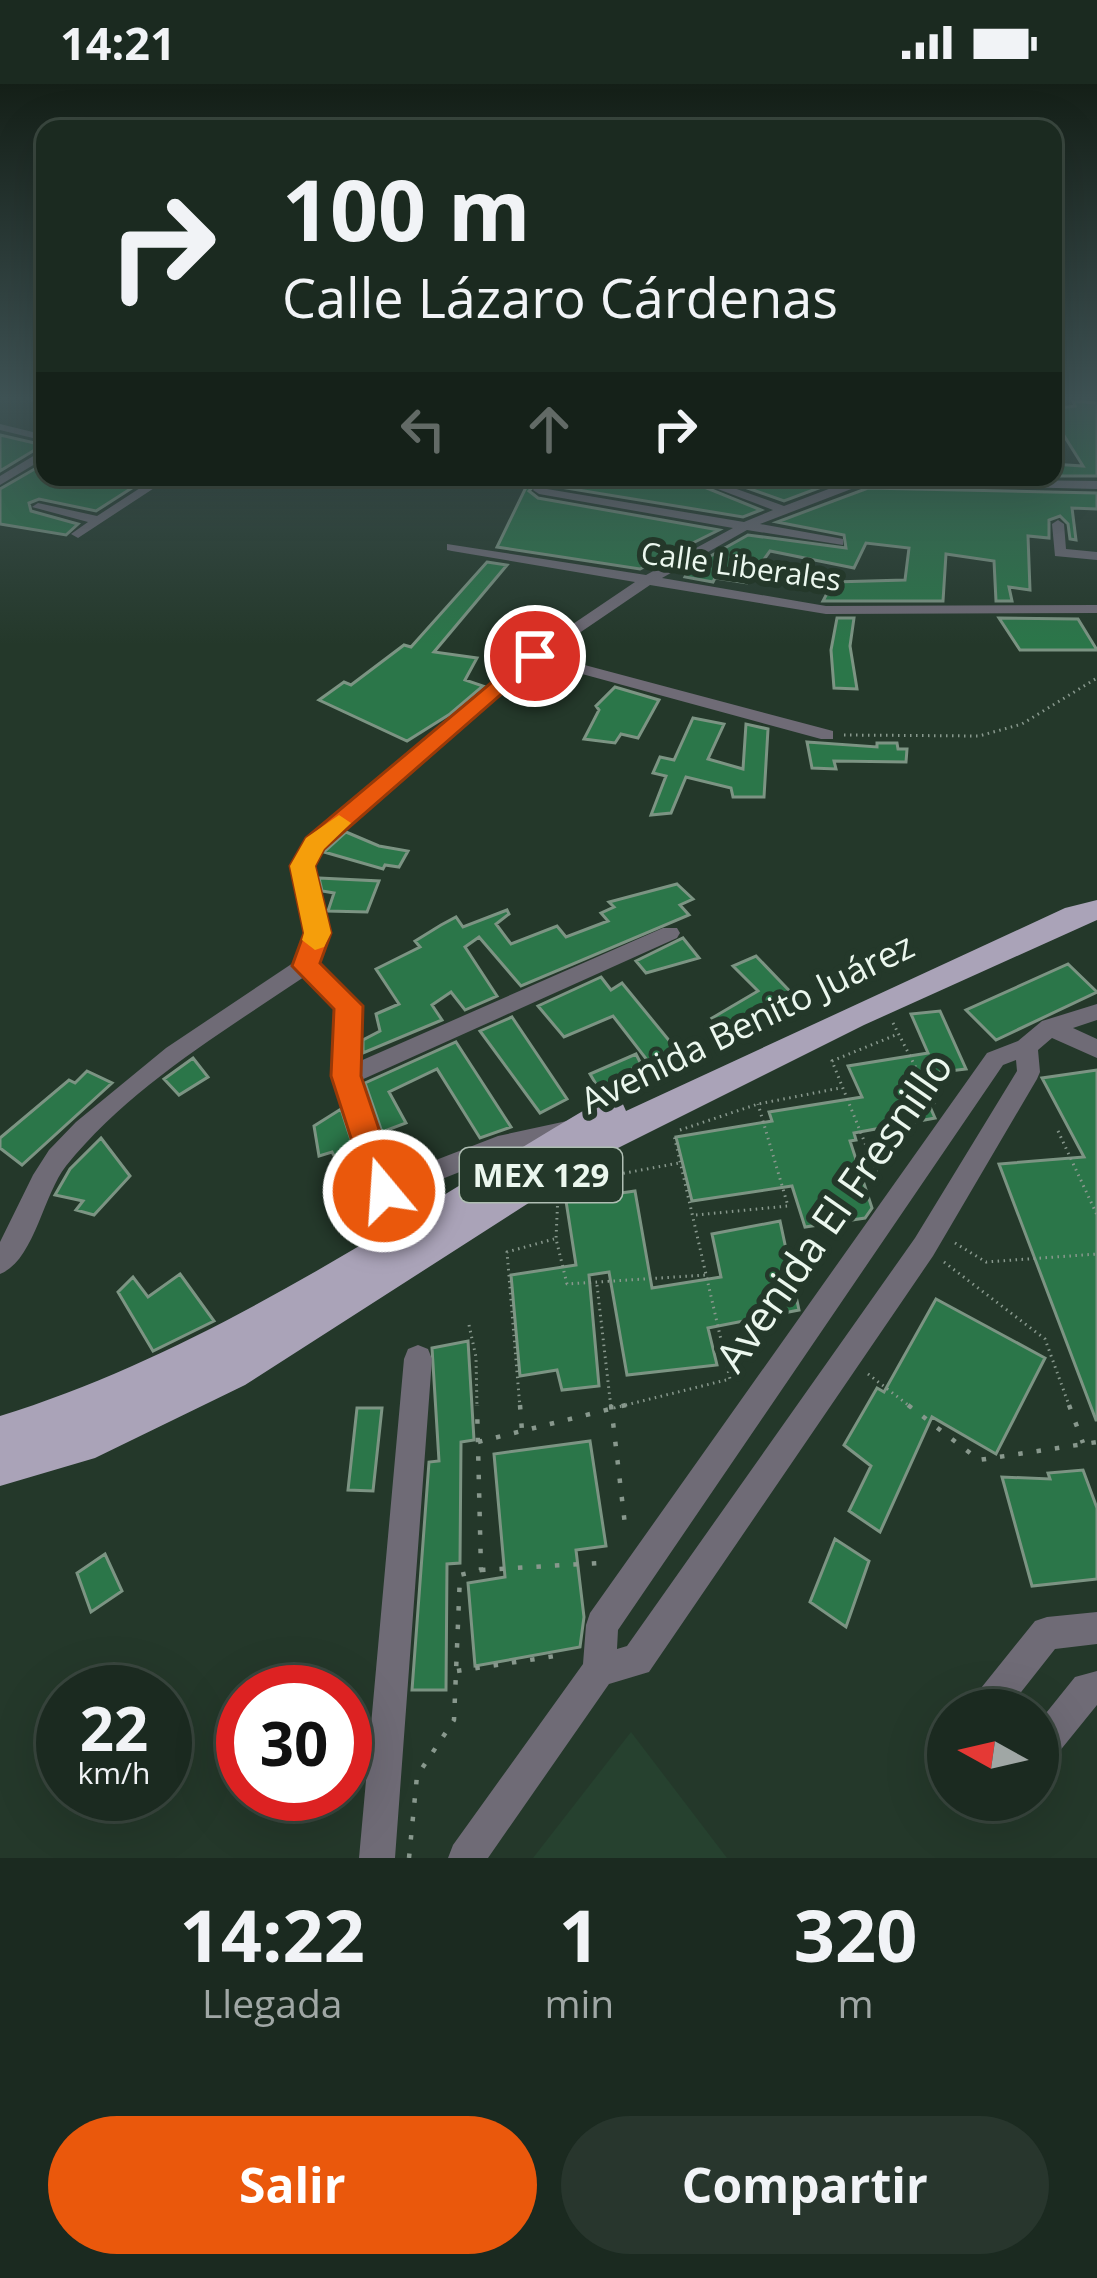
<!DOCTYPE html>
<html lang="es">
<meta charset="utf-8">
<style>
body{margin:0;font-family:"Open Sans",sans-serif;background:#28362d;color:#f1f3f6;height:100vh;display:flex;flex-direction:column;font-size:45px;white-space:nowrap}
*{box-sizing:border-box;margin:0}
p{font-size:39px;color:#a0a7a5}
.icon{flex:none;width:66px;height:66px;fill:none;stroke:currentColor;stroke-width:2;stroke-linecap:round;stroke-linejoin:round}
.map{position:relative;height:1774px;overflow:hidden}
.details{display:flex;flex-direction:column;background:#1b2a20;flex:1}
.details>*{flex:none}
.guide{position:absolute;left:36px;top:36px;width:1026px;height:366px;border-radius:24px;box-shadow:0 12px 48px #0002,0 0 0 3px #39463e;background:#1b2a20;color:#f1f3f6;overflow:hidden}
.needle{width:78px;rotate:278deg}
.buttons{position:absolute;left:927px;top:1605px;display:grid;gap:24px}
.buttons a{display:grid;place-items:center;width:132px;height:132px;border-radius:50%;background:#1b2a20;box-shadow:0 12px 48px #0002,0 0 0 3px #39463e;font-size:60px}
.speed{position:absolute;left:36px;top:1581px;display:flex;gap:24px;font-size:60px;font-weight:700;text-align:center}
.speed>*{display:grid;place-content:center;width:156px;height:156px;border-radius:50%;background:#1b2a20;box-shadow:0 12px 48px #0002,0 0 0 3px #39463e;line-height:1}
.speed small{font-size:30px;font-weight:400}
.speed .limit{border:18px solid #d22;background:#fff;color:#111}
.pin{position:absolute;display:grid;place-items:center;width:102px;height:102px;color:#fff;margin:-51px;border:6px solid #fff;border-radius:50%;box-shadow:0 3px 12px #0007}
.me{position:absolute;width:132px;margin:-66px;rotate:342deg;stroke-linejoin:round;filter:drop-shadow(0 0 9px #0008)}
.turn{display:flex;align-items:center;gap:42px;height:252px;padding:0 48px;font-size:54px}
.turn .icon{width:156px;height:156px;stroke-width:2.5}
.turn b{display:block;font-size:84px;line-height:102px}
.lanes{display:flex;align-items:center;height:114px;padding:0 48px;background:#0003;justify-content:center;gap:60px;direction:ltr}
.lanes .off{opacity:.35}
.eta{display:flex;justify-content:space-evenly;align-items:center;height:204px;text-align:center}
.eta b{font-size:72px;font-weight:700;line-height:84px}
.button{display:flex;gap:24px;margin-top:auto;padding:24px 48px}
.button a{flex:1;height:138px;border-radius:72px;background:#ea580c;color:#fff;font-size:48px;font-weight:700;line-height:138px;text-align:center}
.button a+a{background:#28362d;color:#f1f3f6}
.status{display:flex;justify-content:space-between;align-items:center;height:84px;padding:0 60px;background:#1b2a20;direction:ltr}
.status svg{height:33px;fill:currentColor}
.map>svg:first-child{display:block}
</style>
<div class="status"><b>14:21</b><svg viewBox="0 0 49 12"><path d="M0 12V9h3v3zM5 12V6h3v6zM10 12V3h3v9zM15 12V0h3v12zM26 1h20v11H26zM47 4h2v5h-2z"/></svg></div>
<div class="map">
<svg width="1097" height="1774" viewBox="0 0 1097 1774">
<rect width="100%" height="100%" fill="#24382a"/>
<path fill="#26412f" d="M631,1648L727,1774H533Z"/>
<path fill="#2b7649" stroke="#7c9483" stroke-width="3" d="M1073,317L1097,319V392H1053V380L1083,382L1053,334V325L1075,322Z
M0,351L43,361L0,387Z
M45,379V393H149L96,427L39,415L29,419L31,427L78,440L66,451L0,440V405Z
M531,393L682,394L761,426L743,433L536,399L529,407L538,414L719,446L640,485L497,463Z
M722,395L786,396L795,401L824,402L784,417Z
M868,404L1097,409V425L1072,424L1076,456L1070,455L1068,440L1060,432L1049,436V454L1028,452L1030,506L1009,503L1012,517H996L994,477L946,470L943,517H823L833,498L905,496L909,464L866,459L854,484L770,467L747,499L715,494L713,498L685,493L687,489L682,488L748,451L846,464L844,451L777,438Z
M487,478L507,481L434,568L477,574L465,596L483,602L450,630L407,657L319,616L344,598L351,601L404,561L411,563Z
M837,534H854L850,562L857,605L834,604L831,566Z
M999,534L1078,535L1097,566H1020Z
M615,603L659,616L638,654L621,650L615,659L584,655L599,626L596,622Z
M693,634L724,640L708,675L743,685L746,640L768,645L764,713H733L731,704L686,693L671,729L651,731L666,692L653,689L660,673L674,676Z
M807,658L877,663V659H897L898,665H907L906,678L834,677L836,685L812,684Z
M346,748L379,762L408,767L399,783L385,781L383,785L324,768Z
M319,794L379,797L367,828L328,827L334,809L322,807Z
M677,800L693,815L680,821L689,831L521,902L479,853L465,863L497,912L465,926L451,908L432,921L442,936L363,969V956L380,947L376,930L399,920L376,885L420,863L415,857L441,841L456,833L463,843L507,826L509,830L496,840L511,860L557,842L566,853L608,837L601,829L614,823L609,818Z
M683,854L699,874L646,889L636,877Z
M756,872L803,921L730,954L712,934L758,907L733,882Z
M1068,880L1097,908L996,956L966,926Z
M601,893L611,906L622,899L685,976L657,989L613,932L564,953L538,922Z
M940,927L966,985L916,991L935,1034L854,1049L856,1056L850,1057L872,1124L865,1134L805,1143L792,1102L692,1117L676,1053L772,1037L769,1028L862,1013L848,982L928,969L911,930Z
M512,933L567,1015L540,1029L480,947Z
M456,958L511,1043L480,1054L437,985L389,1008L406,1039L382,1048L365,999Z
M636,970L641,980L614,995L620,1004L603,1012L590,990Z
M193,974L208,993L179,1011L164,995Z
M1097,986V1336H1096L999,1080L1084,1073L1042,994Z
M87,987L112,999L22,1081L0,1064V1054L69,996L75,999Z
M341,1025L358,1077L342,1086L332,1068L319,1072L314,1042Z
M101,1054L130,1092L94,1131L76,1126L83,1117L55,1111L70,1085Z
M635,1107L652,1204L721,1193L712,1150L780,1137L799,1226L708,1244L717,1281L627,1291L609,1188L589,1191L599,1302L562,1306L557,1286L520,1292L511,1191L576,1181L566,1117Z
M180,1190L214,1237L153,1267L118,1208L133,1193L148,1213Z
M936,1215L1045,1274L996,1370L932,1333L880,1448L849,1427L871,1382L844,1361L877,1304L884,1308Z
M468,1257L474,1356L461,1358L460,1479L447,1480L446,1606H412L429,1378L439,1377L432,1264Z
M357,1324H382L373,1407L348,1406Z
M590,1357L606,1462L576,1466L584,1533L580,1563L475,1582L468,1499L505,1493L494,1370Z
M1083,1386L1097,1424V1495L1032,1502L1002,1393L1050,1395L1048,1389Z
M835,1455L869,1477L846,1543L810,1518Z
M105,1470L122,1507L91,1528L77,1489Z"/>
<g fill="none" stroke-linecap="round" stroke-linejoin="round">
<path stroke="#88988d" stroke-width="3" stroke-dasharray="1.5 4.5" stroke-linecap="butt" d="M20,312L45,321
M844,651L979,652L1022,640L1097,594
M893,939L935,1021
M680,1046L758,1020L840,1004
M1058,1047L1097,1131
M879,1094L832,977L898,950
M582,1097L679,1079
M558,1110L556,1155L567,1200L706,1191
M696,1131L788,1122L758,1020
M955,1159L986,1178L1097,1170
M944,1178L1045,1255L1070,1324
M597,1201L611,1324
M469,1241L476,1273L477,1324
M868,1290L912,1324
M520,1324L507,1168L554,1155
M614,1324L730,1295L674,1051"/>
<path stroke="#88988d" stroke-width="4.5" stroke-dasharray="4.5 14" stroke-linecap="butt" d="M520,1321L522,1347
M611,1321L625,1441
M908,1321L979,1376L1097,1358
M1069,1321L1083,1359
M478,1358L626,1321
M481,1486L599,1479
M457,1587L562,1571
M409,1774L417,1692L454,1636L460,1491L481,1486L477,1321"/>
<path fill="#6f6b76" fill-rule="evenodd" d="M0,340L45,351V357L0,346Z
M45,365V374L0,401V392Z
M157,393H171L78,454L71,450L88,438L32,423L38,419L97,432Z
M686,393H703L784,422L847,398L795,397L789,393L1097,397V405L867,399L760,440L838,454L843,455V461L747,446L662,494L826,522L1097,521V529L826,530L650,501L547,571L833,647V655H821L538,578L321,764L312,782L327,849L316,880L360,922L358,978L663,844H677L680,849L677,854L359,997L392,1093L498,1052L567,1037L575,1040L579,1047L575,1054L500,1072L384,1118L375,1115L335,993L338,925L304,893C221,949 130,1003 66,1082C43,1111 34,1177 0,1190V1158L33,1091L49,1066L76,1038L166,964L296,877L307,849L292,782L307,756L530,569L635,498L452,467L447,466V460L646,491L733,444L539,410L533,406L535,403L744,438L773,426Z
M1058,436L1064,440L1066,465L1097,468V476L1055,472L1052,440Z
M1097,920V936L1073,944L1097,955V974L1052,954L1038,966L1040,988L1037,995L933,1172L649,1588L609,1600L488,1774H448L453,1761L583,1580L586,1541L590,1529L987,969L1018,957L1042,937ZM1016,976L1017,987L915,1154L627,1562L617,1565L618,1546L1003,981Z
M418,1261L428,1265L432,1275L395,1774H359L404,1275L408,1265Z
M1097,1528V1560L1055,1565L1007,1626H968L973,1614L1035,1537L1047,1533Z
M1097,1587V1621L1050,1679L1038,1684V1639L1075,1593Z"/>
<path fill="#aaa3b8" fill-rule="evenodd" d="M1097,816V836L864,941L602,1072L245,1301L95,1374L0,1402V1332C215,1265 405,1131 598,1018L610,1014L622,1018L626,1027L1065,824Z"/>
</g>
<linearGradient id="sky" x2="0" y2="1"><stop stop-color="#141f17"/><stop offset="0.56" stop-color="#3f5355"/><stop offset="1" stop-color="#3f5355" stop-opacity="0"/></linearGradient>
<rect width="1097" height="561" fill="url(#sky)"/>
<path fill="#ea580c" stroke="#983908" stroke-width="3" d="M528,568L545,572L324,765L315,782L331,849L320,879L363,922L361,992L400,1107L395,1118L384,1122L373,1118L368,1107L331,992L334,925L292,882L304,849L290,782L306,754Z"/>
<path fill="#f59e0b" d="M339,731L351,739L324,765L315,782L331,849L324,863L315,866L302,856L304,849L290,782L306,754Z"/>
<g text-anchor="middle" stroke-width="12" stroke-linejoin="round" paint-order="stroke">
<g font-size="30" fill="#ebf7ee" stroke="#24382a">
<text transform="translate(741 483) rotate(8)" y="10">Calle Liberales</text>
</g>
<rect fill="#24382a" stroke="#afbeb3" stroke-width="3" x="460" y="1064" width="162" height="54" rx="9"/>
<g font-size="33" font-weight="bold" fill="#ebf7ee">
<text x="541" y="1103">MEX 129</text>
</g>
<g font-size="36" fill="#ebf7ee" stroke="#24382a">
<text transform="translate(747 939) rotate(-26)" y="13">Avenida Benito Juárez</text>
</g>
<g font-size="42" fill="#ebf7ee" stroke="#24382a">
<text transform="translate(834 1128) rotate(-55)" y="15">Avenida El Fresnillo</text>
</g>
</g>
</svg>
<div class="buttons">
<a><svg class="needle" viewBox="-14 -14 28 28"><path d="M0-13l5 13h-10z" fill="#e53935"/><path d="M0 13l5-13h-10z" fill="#a0a7a5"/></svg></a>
</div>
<div class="speed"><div>22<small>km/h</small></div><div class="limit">30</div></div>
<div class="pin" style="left:535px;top:572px;background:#d93025"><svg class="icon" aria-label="arrive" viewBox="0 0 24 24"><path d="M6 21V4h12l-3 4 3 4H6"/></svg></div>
<svg class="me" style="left:384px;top:1107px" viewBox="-20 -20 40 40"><circle r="17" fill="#ea580c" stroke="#fff" stroke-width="3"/><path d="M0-11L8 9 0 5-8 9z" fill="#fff"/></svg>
<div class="guide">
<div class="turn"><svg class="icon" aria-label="right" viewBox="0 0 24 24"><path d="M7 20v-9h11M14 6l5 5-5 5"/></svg><div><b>100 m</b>Calle Lázaro Cárdenas</div></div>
<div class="lanes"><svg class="icon off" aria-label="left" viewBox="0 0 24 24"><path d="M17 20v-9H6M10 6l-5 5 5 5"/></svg><svg class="icon off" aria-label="ahead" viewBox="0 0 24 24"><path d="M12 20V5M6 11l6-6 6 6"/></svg><svg class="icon" aria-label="right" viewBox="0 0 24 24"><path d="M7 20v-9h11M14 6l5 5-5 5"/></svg></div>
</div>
</div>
<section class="details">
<div class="eta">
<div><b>14:22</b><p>Llegada</p></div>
<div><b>1</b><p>min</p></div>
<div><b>320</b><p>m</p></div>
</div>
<div class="button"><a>Salir</a><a>Compartir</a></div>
</section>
